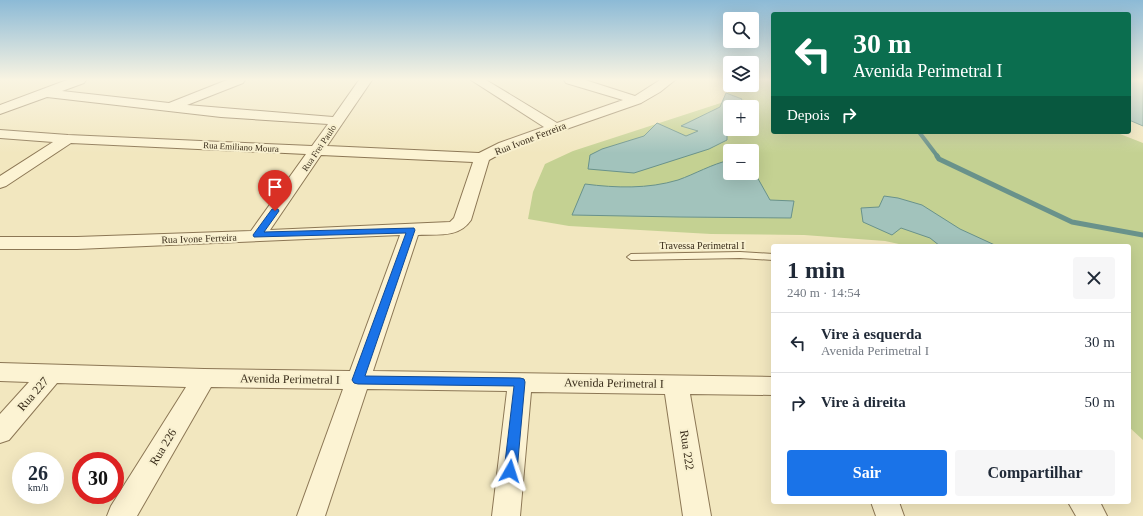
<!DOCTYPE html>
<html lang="pt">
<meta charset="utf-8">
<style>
body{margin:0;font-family:"Times New Roman",serif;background:#f6f6f7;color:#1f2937;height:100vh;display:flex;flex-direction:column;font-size:15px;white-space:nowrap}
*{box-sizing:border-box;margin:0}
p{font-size:13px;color:#747a83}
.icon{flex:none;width:22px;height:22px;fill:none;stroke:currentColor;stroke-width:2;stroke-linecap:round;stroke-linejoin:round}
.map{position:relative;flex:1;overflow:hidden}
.side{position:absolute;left:771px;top:244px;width:360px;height:260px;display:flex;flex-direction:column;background:#fff;border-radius:4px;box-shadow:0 4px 16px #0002}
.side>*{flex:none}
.banner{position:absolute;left:771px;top:12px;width:360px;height:122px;border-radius:4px;box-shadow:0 4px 16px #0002;background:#0b6e4f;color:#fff;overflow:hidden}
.buttons{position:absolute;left:723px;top:12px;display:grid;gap:8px}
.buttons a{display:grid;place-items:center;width:36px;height:36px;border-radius:4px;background:#fff;box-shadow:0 4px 16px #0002;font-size:20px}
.speed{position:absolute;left:12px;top:452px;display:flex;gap:8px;font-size:20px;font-weight:700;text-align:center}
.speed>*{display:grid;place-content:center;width:52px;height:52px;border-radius:50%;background:#fff;box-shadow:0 4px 16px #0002;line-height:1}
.speed small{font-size:10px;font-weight:400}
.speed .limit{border:6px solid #d22;background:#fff;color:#111}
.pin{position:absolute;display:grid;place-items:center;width:34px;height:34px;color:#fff;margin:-41px -17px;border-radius:50% 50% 50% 0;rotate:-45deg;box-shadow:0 0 4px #0007}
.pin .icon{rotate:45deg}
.me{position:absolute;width:44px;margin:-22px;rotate:6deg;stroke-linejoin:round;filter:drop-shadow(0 0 3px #0008)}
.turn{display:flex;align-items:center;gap:14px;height:84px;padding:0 16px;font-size:18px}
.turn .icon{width:52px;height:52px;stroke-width:2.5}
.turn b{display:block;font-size:28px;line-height:34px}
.then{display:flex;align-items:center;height:38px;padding:0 16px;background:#0003;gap:8px;font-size:15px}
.round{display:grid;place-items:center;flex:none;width:42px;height:42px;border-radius:4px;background:#f6f6f7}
.head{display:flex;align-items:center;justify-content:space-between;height:68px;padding:0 16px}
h1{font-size:24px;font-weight:800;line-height:30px}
.primary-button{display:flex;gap:8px;margin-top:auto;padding:8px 16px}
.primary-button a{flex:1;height:46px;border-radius:4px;background:#1a73e8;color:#fff;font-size:16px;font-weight:800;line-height:46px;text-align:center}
.primary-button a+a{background:#f6f6f7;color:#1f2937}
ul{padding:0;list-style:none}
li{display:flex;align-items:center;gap:12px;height:60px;padding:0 16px;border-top:1px solid #e0e1e3}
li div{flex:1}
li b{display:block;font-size:15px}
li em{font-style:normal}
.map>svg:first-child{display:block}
</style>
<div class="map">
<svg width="1143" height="516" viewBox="0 0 1143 516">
<rect width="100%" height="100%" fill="#f2e7bf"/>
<path fill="#c4d192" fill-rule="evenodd" d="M725,80H730V85H752V80H773V132H1115L1143,143V440L1129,427V246H908L885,241L804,235L711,234L569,226L528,219L533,192L545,164L573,151L730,100ZM730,107H752V129H730ZM730,151H752V173H730Z"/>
<path fill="#a2c3bc" stroke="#69928b" d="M1143,80V126L1129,120V80Z
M726,93L742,99L738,107H730V125H727V140L709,149L634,173L588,169L590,155L602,149L644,136L657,123L686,136L698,131L681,126L720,107Z
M730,160V173H752V168L770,200L794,201L791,218L679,217L572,215L585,184C616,188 648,189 678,180C695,174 712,164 730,160Z
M884,196L898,198L922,205L960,229L997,246H940L930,238L901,228L892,235L863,222L861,208L879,207Z"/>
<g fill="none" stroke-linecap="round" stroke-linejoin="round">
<path stroke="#69928b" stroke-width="4" d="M919,132L938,157"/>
<path stroke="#69928b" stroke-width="5" d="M937,156L939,159L1072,222L1143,235"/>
<g stroke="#8c7755" stroke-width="2">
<path id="service" d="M740,252L773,254V260L740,258L631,260L627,257L631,254Z"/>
</g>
<g stroke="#8c7755" stroke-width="2">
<path id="minor" d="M67,80H86L84,83L62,91L169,103L227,80H245L243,83L187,105L333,117L359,80H372L327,146L479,153L499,143L544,127L471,80H486L557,123L623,100L566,83L564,80H585L635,96L660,80H675L660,92L641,103L509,149L489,160L471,220C459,238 438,234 418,235L373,371L773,377V395L690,394L711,516H683L665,394L531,392L520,516H492L507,391L367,389L325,516H297L343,389L211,387L137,516H107L111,506L186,387L57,383L9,440L0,443V414L29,382L0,381V363L204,369L350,371L400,235L77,249H0V237H77L251,231L306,154L71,143L6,186L0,188V176L53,142L0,138V130L68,135L312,146L328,124L221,117L47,97L0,114V105ZM321,155L473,162L454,218L450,222L270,230Z
M871,502H899L904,516H876Z
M1068,502H1100L1107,516H1076Z"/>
</g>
<use href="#service" fill="#fcf3d3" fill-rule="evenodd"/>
<use href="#minor" fill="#fcf3d3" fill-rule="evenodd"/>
</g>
<linearGradient id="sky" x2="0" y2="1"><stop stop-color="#8cbad6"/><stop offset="0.52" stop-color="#f9f4e2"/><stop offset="1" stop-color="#f9f4e2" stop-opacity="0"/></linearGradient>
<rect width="1143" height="153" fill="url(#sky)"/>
<path fill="#1a73e8" stroke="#114b97" d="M272,209H278L279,211L264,232L414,228L415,230L365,376L520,378L524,379L525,382L517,471L515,475L510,477L506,475L504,471L514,386L358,384L354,383L352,380L406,233L254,237L253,235Z"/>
<g text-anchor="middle" stroke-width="4" stroke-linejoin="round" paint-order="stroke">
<g font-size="9" fill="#3a2d1b" stroke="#f8f0cf">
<text transform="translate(241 147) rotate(3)" y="3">Rua Emiliano Moura</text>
<text transform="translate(319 148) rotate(-56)" y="3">Rua Frei Paulo</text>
</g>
<g font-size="10" fill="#3a2d1b" stroke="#f8f0cf">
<text transform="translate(530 138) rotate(-21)" y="4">Rua Ivone Ferreira</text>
<text transform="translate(199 238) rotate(-2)" y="4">Rua Ivone Ferreira</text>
<text x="702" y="249">Travessa Perimetral I</text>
</g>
<g font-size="12" fill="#3a2d1b" stroke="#f8f0cf">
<text transform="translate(290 379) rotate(1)" y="4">Avenida Perimetral I</text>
<text transform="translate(614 383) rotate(1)" y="4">Avenida Perimetral I</text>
<text transform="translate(33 394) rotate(-49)" y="4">Rua 227</text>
<text transform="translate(163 447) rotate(-59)" y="4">Rua 226</text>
<text transform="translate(687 450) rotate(81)" y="4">Rua 222</text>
</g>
</g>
</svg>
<div class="buttons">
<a><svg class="icon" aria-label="search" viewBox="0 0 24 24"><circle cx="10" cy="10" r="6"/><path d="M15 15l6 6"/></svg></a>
<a><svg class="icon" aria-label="layers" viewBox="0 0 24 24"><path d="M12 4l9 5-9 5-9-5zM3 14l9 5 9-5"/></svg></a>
<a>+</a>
<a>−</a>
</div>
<div class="speed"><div>26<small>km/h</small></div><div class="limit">30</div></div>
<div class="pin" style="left:275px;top:211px;background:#d93025"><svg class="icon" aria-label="arrive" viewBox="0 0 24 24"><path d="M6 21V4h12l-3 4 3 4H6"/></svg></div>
<svg class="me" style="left:510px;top:471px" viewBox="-20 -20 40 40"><path d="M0-17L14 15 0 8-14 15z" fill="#1a73e8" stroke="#fff" stroke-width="4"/></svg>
<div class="banner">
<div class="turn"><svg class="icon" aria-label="left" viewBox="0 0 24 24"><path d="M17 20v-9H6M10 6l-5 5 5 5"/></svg><div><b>30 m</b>Avenida Perimetral I</div></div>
<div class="then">Depois<svg class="icon" aria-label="right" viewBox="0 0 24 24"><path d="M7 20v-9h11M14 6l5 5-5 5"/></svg></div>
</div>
<section class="side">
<div class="head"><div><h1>1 min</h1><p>240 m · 14:54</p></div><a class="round"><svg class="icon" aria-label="close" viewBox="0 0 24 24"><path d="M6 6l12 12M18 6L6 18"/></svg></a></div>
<ul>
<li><svg class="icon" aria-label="left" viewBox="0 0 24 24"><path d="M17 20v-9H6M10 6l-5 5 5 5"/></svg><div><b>Vire à esquerda</b><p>Avenida Perimetral I</p></div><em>30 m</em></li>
<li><svg class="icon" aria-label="right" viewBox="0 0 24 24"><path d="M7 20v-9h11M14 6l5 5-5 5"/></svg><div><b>Vire à direita</b></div><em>50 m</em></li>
</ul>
<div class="primary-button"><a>Sair</a><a>Compartilhar</a></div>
</section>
</div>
